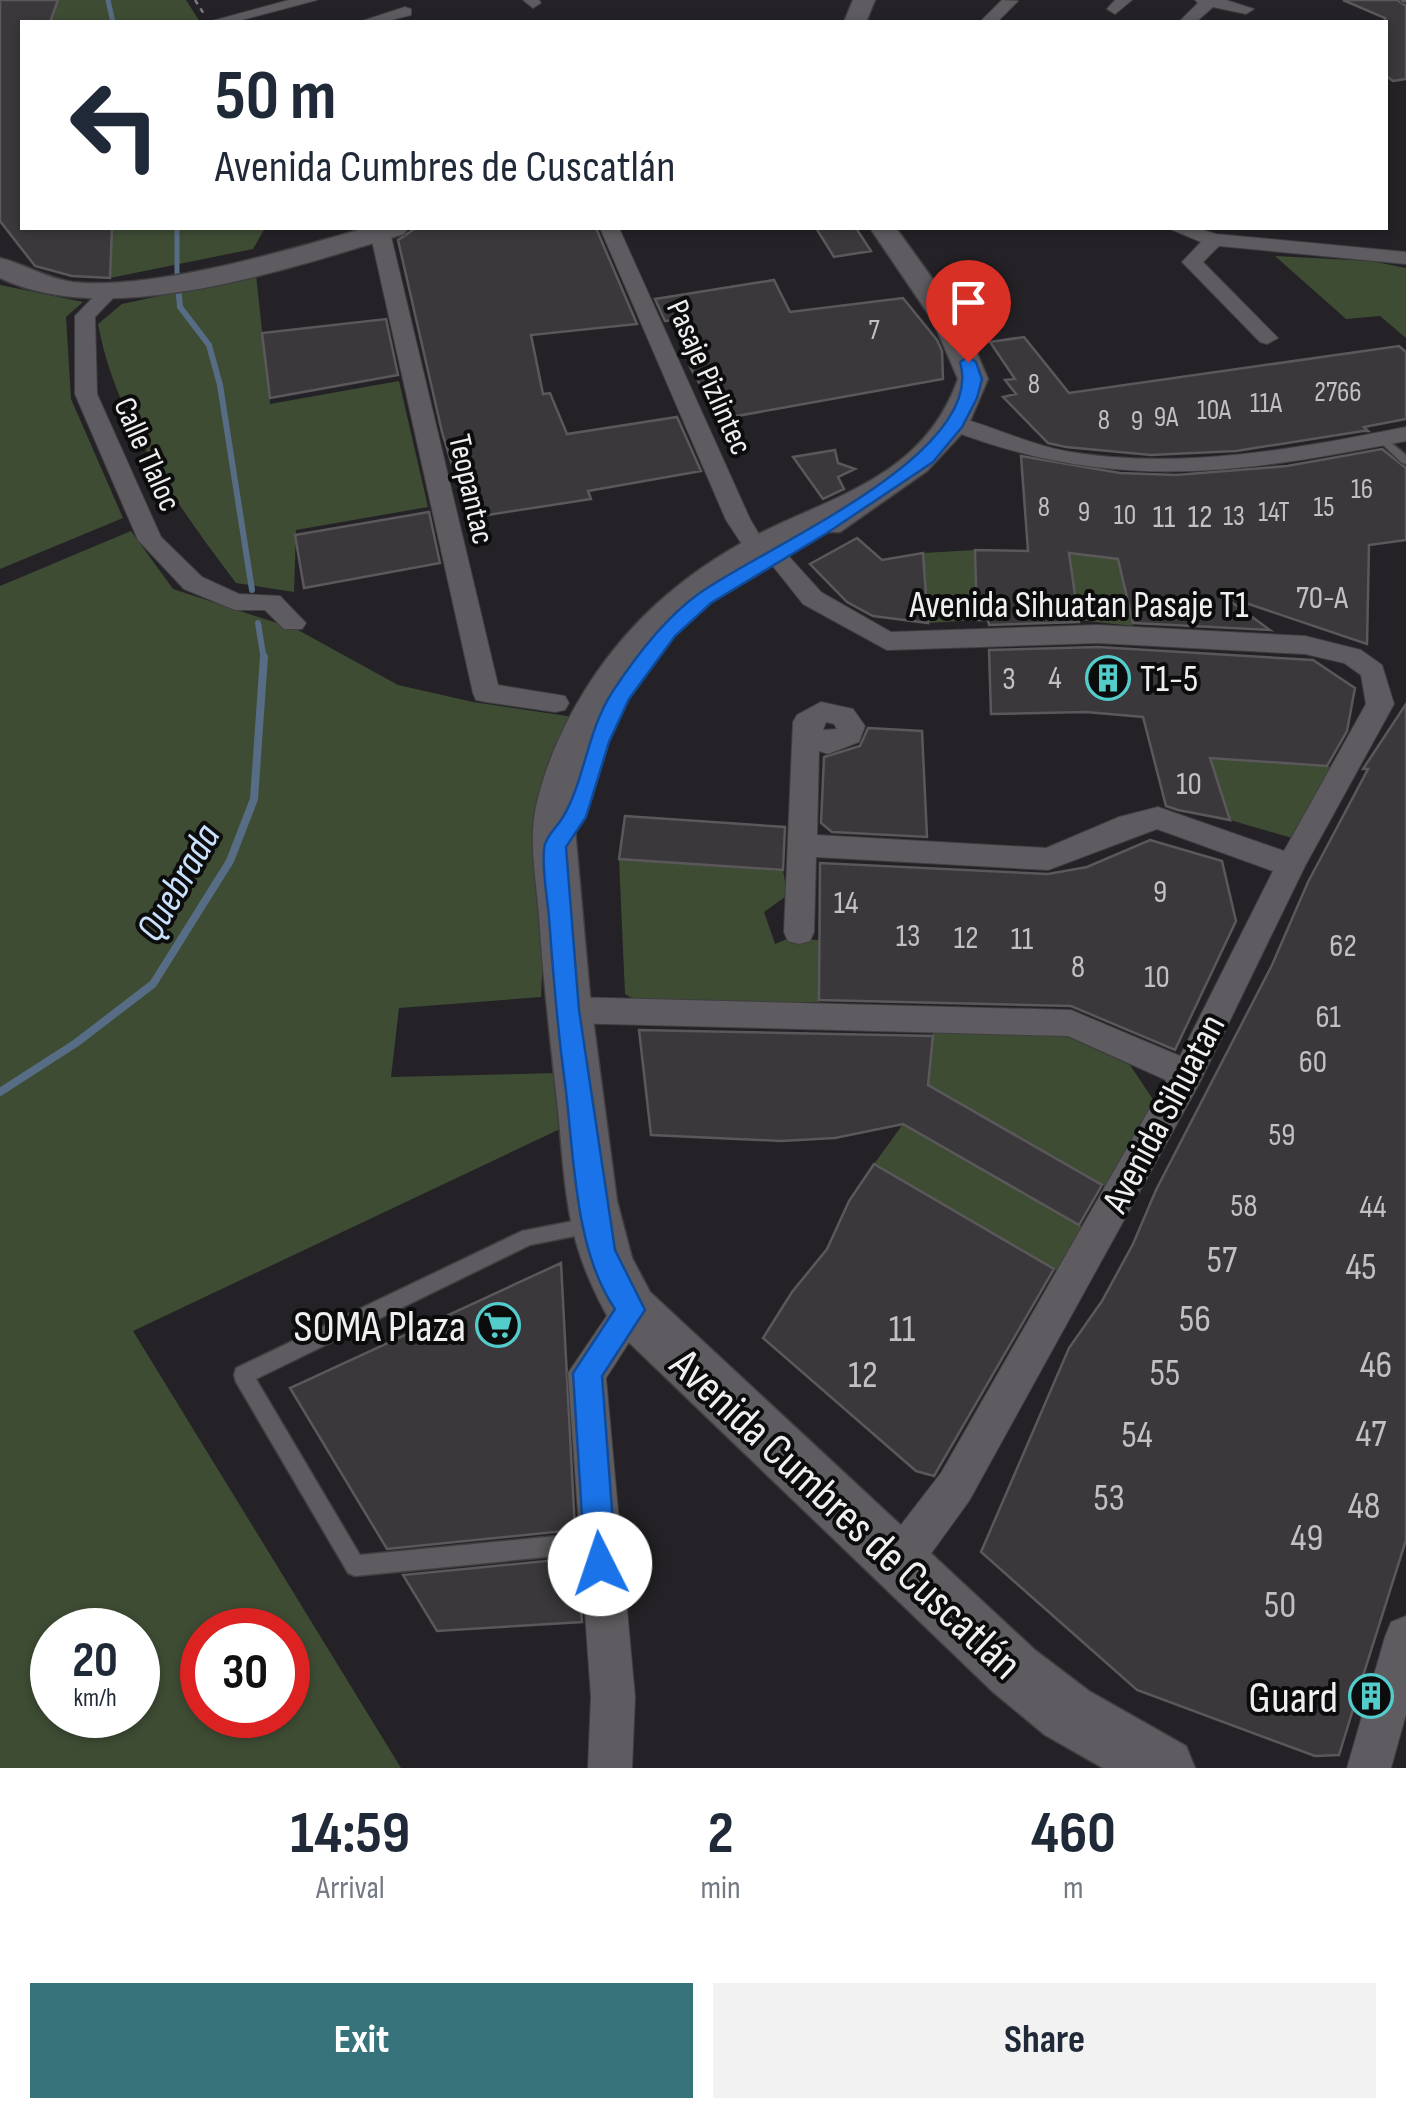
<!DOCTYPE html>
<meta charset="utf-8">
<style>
body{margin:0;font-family:"Sofia Sans Condensed",sans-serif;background:#f2f2f3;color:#1f2937;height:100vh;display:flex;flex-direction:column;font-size:38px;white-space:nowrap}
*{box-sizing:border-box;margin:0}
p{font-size:32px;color:#747a83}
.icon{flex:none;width:55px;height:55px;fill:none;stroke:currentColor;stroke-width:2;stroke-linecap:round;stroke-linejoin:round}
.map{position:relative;height:1768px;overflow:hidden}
.drawer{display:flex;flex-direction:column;background:#fff;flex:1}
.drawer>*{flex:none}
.hud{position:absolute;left:20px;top:20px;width:1368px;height:210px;border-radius:0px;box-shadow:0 2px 8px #0004;background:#fff;color:#1f2937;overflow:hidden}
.speed{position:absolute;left:30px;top:1608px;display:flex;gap:20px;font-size:50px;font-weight:700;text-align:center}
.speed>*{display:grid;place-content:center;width:130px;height:130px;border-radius:50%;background:#fff;box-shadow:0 2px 8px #0004;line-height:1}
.speed small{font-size:25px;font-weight:400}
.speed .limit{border:15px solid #d22;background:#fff;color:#111}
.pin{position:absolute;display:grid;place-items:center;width:85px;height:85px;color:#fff;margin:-102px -42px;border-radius:50% 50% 50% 0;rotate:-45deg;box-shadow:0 0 10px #0007}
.pin .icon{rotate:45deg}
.me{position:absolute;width:110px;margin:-55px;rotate:356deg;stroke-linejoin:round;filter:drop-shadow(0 0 8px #0008)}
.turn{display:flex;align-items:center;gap:35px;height:210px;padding:0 30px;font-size:45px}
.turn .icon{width:130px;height:130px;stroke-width:2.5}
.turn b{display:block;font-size:70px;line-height:85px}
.eta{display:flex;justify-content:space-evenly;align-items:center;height:170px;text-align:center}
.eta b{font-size:60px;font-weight:700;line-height:70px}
.button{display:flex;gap:20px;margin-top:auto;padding:20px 30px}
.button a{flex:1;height:115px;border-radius:0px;background:#36737a;color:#fff;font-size:40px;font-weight:700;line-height:115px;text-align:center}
.button a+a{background:#f2f2f3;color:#1f2937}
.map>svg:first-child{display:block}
</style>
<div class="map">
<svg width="1406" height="1768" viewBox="0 0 1406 1768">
<rect width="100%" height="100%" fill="#242226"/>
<path fill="#3e4c34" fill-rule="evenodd" d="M58,0H186L200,22H50Z
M112,228H265L253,249L110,278Z
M1275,256L1371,261L1406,268V338L1380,316L1346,319Z
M256,275L270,404L399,381L428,507L296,530L294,592L236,583C178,506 116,421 98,324L122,304Z
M0,285L83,302L66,317L71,399L123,518L0,569Z
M131,531L173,589L298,630L398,685L473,702L574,717L549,835L541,997L399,1008L391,1077L557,1073L560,1129L133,1331L401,1768H0V586ZM52,1630H138V1715H52ZM202,1630H288V1715H202Z
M975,550L977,620L928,623L923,553Z
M1069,553L1118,559L1133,626L1078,620Z
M1210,758L1334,767L1292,838L1230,820Z
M619,859L783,871L788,895L764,912L775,944L787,939L819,940V1002H639L625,994Z
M933,1030L1062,1034L1130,1065L1154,1101L1106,1187L928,1085Z
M903,1124L1087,1229L1060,1272L874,1164Z"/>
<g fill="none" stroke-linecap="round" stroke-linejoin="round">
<path stroke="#576c85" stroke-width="5" d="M108,0L113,22
M177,228V276
M178,284V288"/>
<path stroke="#576c85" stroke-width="6" d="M178,285L180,307L209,345L220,385L252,590
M258,623L264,660"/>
<path stroke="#576c85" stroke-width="8" d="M0,1092L76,1043L153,984L230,861L254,799L264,657"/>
</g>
<path fill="#3b383c" stroke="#5b585c" stroke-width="2.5" d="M0,0H58L50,22H22V228H112L110,278L72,276L35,266L0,221Z
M1343,0H1397L1406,6V79L1393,81L1385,75V18Z
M416,228H596L637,324L531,335L543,394L550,393L567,434L677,417L701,471L588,491L591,499L468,518L442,432L398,240Z
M816,228H856L871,251L834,257Z
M774,280L790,312L903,298L937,340L942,351L943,379L720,419L690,367L675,320L665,321L655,299Z
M386,319L398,375L270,398L262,333Z
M1024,337L1069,393L1399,346L1406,352V419L1364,427L1368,431H1363L1236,451L1151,455L1066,447L1048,443L1003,397L1016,394L1005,380L1015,379L990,342Z
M1382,449L1406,468V540L1369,545L1367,644L1222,595L1270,630L1133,623L1118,559L1069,553L1079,622L989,625L988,620H977L975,550L1028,551L1021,456L1120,473L1176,475L1287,466Z
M835,450L838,463L855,469L838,477L844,489L823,499L793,457Z
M429,512L440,563L304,588L295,535Z
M857,538L882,560L923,553L928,623L873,616L847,602L810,564Z
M1098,647L1313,660L1355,688L1347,731L1327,766L1210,758L1230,820L1178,810L1166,806L1143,717L1086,712L991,714L989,650Z
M1406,704V1540L1362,1679L1368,1682L1361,1705L1355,1703L1339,1755L1315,1756L1137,1690L981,1552L1069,1348L1102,1301L1133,1244L1156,1190L1272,965L1308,882L1368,769H1363Z
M868,728L922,731L927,837L832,832L821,823L824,757L860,746Z
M625,816L785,827L783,870L619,859Z
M1150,840L1222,861L1236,921L1175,1050L1071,1006L819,1000L820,863L1048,874L1087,867Z
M639,1030L933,1036L928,1085L1102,1185L1079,1225L903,1124L835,1138L781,1141L651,1135Z
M874,1164L1054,1269L934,1476L916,1471L763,1338L792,1292L827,1249L849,1201Z
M561,1263L575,1530L387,1549L290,1388Z
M577,1558L582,1622L437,1631L403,1575Z"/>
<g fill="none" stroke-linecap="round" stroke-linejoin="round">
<g stroke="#3f3e41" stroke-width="3">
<path id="lane" d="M1401,0H1406V2H1402Z
M1383,436L1406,455V464L1402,463L1379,441V437Z
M589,1218L595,1220L598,1226L595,1232L530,1245L256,1379L360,1555L597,1532L604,1535L607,1542L604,1549L597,1552L355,1576L348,1573L236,1382L234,1375L236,1368L522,1231Z"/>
</g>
<g stroke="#3f3e41" stroke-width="2">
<path id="street" d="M289,0H317L234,22H208Z
M523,0H539L541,3L533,8Z
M1002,0L1018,1L997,22H980Z
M1115,0H1132L1115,14L1107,9Z
M1195,0H1226L1254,9L1246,14L1213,7L1196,22H1179L1198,3Z
M405,7L411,9V15L384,22H359Z
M373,228H387L390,232L498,685L565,696L569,703L565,710L555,712L486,702L476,700L473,693L370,232Z
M600,228H619L750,519L769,551H784L821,592L891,632L1098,625L1305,636L1361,650L1382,665L1394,704L1305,866L1199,1084L969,1501L914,1577L899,1583L884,1577L878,1562L884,1547L941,1473L1166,1080L1068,1036L567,1023L556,1019L551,1010L556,1001L567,997L1071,1010L1180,1056L1273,871L1157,829L1048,870L816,857L814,932L810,941L799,944L788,941L784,932L793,722L797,715L821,702L853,709L865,726L859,742L828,754L819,751L817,835L1046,848L1119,817L1158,807L1284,851L1366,704L1361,675L1344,663L1305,654L1098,643L887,650L803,604L764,555H749L726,520ZM826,722L834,724L837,729L823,730Z
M1168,228H1196L1216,234L1406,252V264L1219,246L1203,262L1274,334L1278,338L1267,344L1260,342L1182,262L1201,242Z
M109,286L119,292L95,317L97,394L161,537L202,577L239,594L280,596L306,623L302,629H284L265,610H235L184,589L138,540L75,394V316L102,288Z
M956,417C993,426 1027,444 1065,451C1179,471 1295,449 1406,427V441C1238,474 1112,493 948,429L945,424Z
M632,1292L645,1298L650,1310L606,1378L635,1697L632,1768H588L591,1697L568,1373L619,1298Z
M1406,1616V1714L1391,1768H1347L1385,1637L1391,1622Z"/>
</g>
<g stroke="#3f3e41" stroke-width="3">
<path id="secondary" d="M853,0H875L866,22H844Z
M366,228H408L404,234C292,267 110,331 0,278V258C25,264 45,278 72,282C152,291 288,250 366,228Z
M870,228H896L963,321L988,379L967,428L927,471L840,532H819L771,556L693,611L630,681L592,759L577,803L575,829L590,996L617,1201L632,1258L650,1292L1035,1650L1089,1691L1186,1746L1195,1768H1103L1045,1735L993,1692L614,1328C596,1297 581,1265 573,1230C564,1191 562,1150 558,1110C551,1045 543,980 539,915C536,878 528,838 537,802C556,723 607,645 668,594C704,563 747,538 790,519C863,487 929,461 958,379L933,321Z"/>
</g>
<path stroke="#7b7a7d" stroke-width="2.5" stroke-dasharray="5 5" stroke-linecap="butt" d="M195,0L204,14"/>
<use href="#lane" fill="#5e5c60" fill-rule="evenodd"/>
<use href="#street" fill="#5e5c60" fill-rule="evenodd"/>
<use href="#secondary" fill="#5e5c60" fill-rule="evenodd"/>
</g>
<path fill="#1a73e8" stroke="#114b97" stroke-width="2.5" d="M968,357L976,362L982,379L977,398L962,427L933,462L827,533L711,603L675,636L629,699L609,742L586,817L566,847L579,1010L615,1250L645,1310L602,1376L616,1564L611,1575L600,1580L589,1575L585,1564L573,1373L615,1309C574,1250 574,1153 565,1083C557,1027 553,973 549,917C547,895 542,871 544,849C545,837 557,827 563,817C585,780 587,730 613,691C636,656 663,620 697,595C759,549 988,455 960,362Z"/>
<defs>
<g id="building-ring" transform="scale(2.25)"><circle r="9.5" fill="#0d0c0d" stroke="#53cdcb" stroke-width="1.5"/><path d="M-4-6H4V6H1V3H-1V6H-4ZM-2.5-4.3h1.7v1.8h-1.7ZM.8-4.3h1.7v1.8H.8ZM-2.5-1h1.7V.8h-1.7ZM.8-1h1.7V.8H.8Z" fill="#53cdcb"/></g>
<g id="supermarket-ring" transform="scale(2.25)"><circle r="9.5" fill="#0d0c0d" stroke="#53cdcb" stroke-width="1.5"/><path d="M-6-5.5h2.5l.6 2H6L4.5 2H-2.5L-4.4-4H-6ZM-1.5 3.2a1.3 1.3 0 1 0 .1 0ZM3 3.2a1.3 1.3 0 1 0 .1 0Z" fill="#53cdcb"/></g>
</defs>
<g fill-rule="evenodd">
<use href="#building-ring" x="1108" y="678"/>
<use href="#supermarket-ring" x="498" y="1325"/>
<use href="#building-ring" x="1371" y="1696"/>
</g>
<g text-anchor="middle" stroke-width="8" stroke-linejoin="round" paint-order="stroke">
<g font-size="28" fill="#c2c0c4">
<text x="874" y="339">7</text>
<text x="1034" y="393">8</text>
<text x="1338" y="401">2766</text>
<text x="1266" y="412">11A</text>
<text x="1214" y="419">10A</text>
<text x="1166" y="426">9A</text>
<text x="1104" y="429">8</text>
<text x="1137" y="430">9</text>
<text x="1362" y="498">16</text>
<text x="1044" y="516">8</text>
<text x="1324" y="516">15</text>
<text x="1084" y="521">9</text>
<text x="1274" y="521">14T</text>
<text x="1125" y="524">10</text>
<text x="1234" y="525">13</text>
</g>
<g font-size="32" fill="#efeef1" stroke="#0d0c0d">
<text transform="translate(710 377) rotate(66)" y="11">Pasaje Pizlintec</text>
<text transform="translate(148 454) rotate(66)" y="11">Calle Tlaloc</text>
<text transform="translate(472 489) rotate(77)" y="11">Teopantac</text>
</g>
<g font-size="32" fill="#c2c0c4">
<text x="1164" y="527">11</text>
<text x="1200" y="527">12</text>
<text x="1322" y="608">70-A</text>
<text x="1055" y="688">4</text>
<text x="1009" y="689">3</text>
<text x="1189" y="794">10</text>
<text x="1160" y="902">9</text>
<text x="846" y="913">14</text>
<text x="908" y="946">13</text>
<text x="966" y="948">12</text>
<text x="1022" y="949">11</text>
<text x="1343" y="956">62</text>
<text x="1078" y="977">8</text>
<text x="1157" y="987">10</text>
<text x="1328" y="1027">61</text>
<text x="1313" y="1072">60</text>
<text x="1282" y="1145">59</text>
<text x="1244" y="1216">58</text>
<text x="1373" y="1217">44</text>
</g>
<g font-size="38" fill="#efeef1" stroke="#0d0c0d">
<text x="1079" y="617">Avenida Sihuatan Pasaje T1</text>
<text transform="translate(1163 1113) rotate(-62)" y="13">Avenida Sihuatan</text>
</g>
<g font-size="38" fill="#efeef1" stroke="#0d0c0d" text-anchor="start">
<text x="1140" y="691">T1-5</text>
</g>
<g font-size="38" fill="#c2c0c4">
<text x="1222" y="1272">57</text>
<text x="1361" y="1279">45</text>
<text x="1195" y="1331">56</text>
<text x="902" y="1341">11</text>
<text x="1376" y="1377">46</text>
<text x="1165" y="1385">55</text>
<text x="863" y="1387">12</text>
<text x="1371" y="1446">47</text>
<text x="1137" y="1447">54</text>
<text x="1109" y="1510">53</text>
<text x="1364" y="1518">48</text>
<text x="1307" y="1550">49</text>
<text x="1280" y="1617">50</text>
</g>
<g font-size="40" font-style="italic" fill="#c9e1fd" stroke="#0d0c0d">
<text transform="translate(177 882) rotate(-60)" y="14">Quebrada</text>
</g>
<g font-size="45" fill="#efeef1" stroke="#0d0c0d" text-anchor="end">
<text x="466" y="1341">SOMA Plaza</text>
<text x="1338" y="1712">Guard</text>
</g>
<g font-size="45" fill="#efeef1" stroke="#0d0c0d">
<text transform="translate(847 1513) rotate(43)" y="16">Avenida Cumbres de Cuscatlán</text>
</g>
</g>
</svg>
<div class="speed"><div>20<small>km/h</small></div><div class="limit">30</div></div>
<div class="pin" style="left:968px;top:362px;background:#d93025"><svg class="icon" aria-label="arrive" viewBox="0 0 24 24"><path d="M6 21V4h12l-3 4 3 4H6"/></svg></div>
<svg class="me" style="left:600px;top:1564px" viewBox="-20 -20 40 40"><circle r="19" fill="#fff"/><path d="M0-13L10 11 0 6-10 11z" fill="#1a73e8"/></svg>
<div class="hud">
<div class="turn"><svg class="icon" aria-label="left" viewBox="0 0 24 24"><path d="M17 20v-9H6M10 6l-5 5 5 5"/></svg><div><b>50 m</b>Avenida Cumbres de Cuscatlán</div></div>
</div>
</div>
<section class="drawer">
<div class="eta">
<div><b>14:59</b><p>Arrival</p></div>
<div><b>2</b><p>min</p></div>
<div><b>460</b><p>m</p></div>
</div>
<div class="button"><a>Exit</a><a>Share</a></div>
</section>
